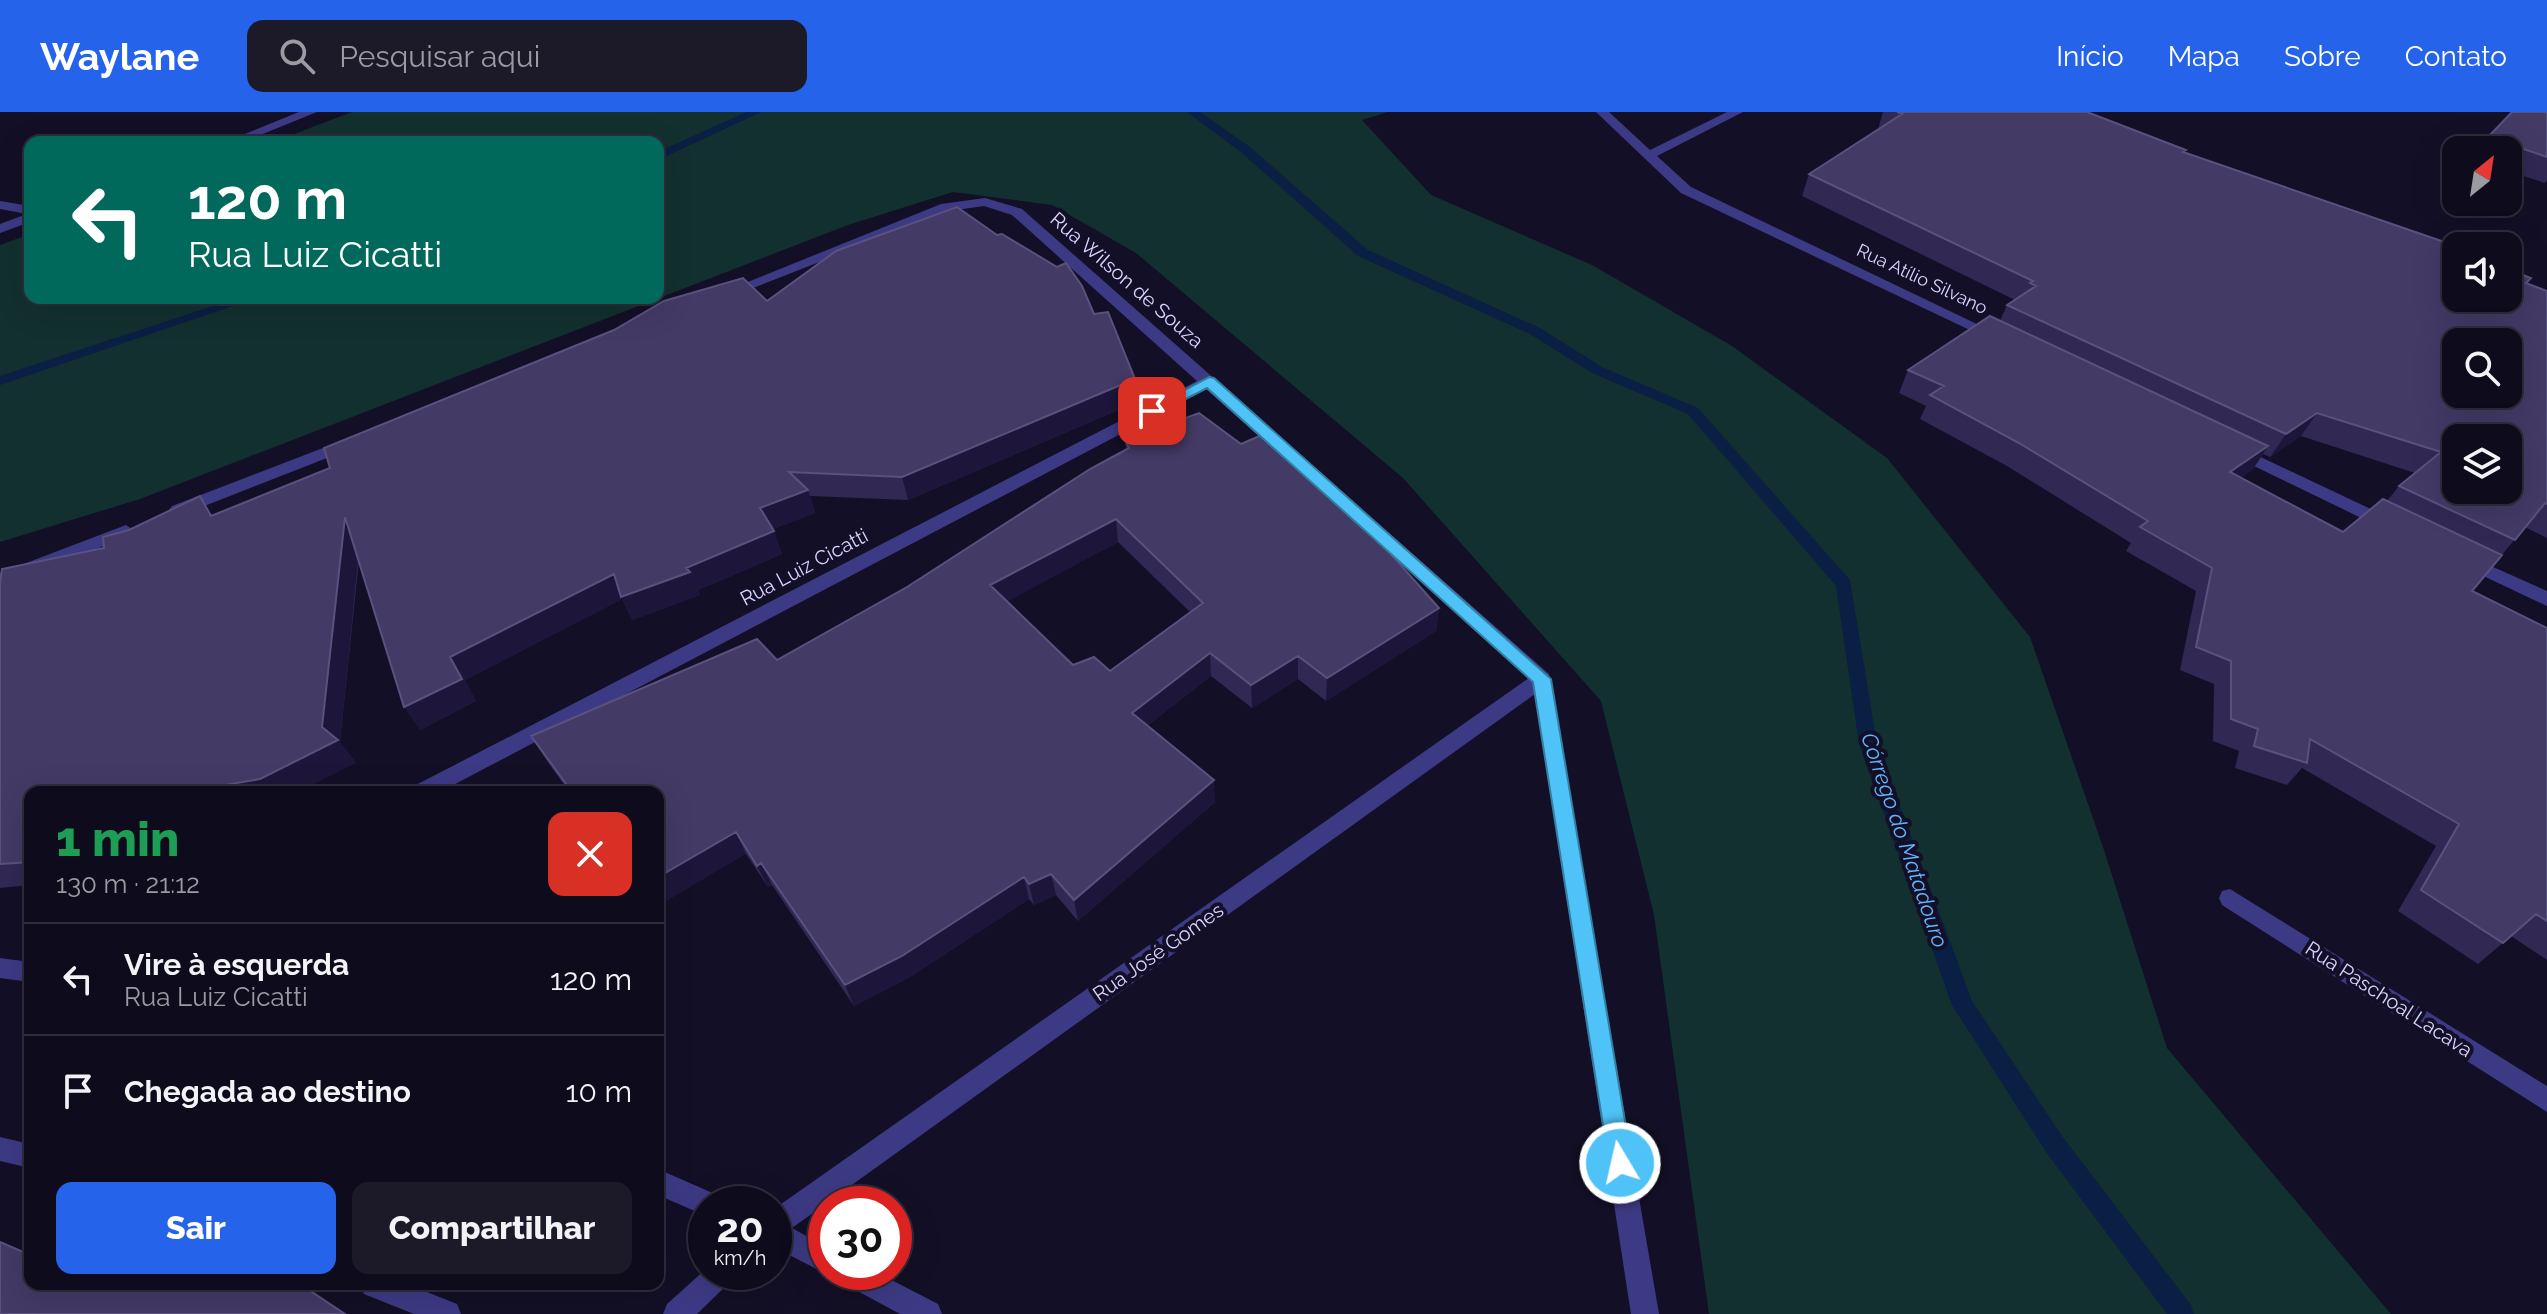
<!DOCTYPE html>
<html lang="pt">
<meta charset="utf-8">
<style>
body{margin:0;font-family:Raleway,sans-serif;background:#1c1929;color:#f1f3f6;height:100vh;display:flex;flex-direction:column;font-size:30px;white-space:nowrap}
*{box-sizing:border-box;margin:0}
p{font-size:26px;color:#9b9ba3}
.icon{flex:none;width:44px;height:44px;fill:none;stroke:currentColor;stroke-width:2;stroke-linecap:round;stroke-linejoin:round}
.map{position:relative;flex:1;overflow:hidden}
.details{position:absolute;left:24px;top:674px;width:640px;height:504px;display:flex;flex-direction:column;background:#0e0b1c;border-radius:16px;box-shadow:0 8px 32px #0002,0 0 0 2px #2e2b3b}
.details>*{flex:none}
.top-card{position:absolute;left:24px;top:24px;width:640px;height:168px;border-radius:16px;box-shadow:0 8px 32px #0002,0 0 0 2px #2e2b3b;background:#00695c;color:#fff;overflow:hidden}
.needle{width:52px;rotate:30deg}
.buttons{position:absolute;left:2442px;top:24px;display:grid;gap:16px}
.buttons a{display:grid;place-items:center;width:80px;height:80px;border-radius:16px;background:#0e0b1c;box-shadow:0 8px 32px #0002,0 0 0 2px #2e2b3b;font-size:40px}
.speed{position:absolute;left:688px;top:1074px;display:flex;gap:16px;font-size:40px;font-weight:700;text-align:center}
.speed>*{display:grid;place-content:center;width:104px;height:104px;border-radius:50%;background:#0e0b1c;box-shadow:0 8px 32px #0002,0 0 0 2px #2e2b3b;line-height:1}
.speed small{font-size:20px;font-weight:400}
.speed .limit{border:12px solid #d22;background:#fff;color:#111}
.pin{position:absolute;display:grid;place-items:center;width:68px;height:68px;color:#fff;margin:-34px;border-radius:16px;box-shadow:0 4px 12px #0006}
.me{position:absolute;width:88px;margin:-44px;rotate:351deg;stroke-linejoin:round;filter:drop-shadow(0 0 6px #0008)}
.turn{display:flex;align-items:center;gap:28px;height:168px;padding:0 32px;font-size:36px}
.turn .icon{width:104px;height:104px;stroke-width:2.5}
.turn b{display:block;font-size:56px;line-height:68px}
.round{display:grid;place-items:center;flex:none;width:84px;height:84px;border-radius:16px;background:#1c1929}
.summary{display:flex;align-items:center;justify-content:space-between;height:136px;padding:0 32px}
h1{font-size:48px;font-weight:800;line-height:60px;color:#1e9e55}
.cta{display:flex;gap:16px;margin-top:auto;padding:16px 32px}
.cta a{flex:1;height:92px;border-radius:16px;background:#2563eb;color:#fff;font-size:32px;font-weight:800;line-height:92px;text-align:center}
.cta a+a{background:#1c1929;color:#f1f3f6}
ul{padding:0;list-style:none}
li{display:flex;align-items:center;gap:24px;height:112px;padding:0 32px;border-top:2px solid #2e2b3b}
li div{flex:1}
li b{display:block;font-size:30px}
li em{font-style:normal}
header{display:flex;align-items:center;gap:48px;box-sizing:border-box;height:112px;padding:0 40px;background:#2563eb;color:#fff}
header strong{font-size:38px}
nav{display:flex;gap:44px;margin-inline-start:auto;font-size:28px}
.search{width:560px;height:72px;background:#1c1929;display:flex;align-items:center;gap:20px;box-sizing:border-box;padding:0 28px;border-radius:16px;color:#9b9ba3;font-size:30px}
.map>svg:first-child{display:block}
</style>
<header>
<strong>Waylane</strong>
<div class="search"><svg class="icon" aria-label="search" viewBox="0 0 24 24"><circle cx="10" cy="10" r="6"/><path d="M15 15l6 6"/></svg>Pesquisar aqui</div>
<nav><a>Início</a><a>Mapa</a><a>Sobre</a><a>Contato</a></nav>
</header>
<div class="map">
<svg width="2547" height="1202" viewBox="0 0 2547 1202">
<rect width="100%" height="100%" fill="#130f26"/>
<path fill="#12302f" d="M352,0H1388L1362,8L1431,83L1592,153L1732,234L1887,346L2030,525L2104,738L2167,936L2391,1202H1709L1654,803L1601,589L1403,366L1136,141L1052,93L953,80L848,113L140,387L0,430V133L30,122V186H658V30H273Z"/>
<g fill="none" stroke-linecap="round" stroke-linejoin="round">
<path fill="#0a1f44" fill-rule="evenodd" d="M746,0H761L658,48V40Z
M1187,0H1200L1250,35L1368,138L1540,216L1602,255L1698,296L1850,468L1877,632L1972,889L2062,1024L2191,1193L2194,1202H2167L2046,1040L1952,893L1859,632L1836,474L1688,302L1592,261L1530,222L1358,144L1242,41Z
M237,186H257L0,273V264Z"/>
<path fill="#3d3a85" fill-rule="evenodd" d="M299,0H317L243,30H225Z
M1596,0H1609L1650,38L1727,0H1743L1657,44L1691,75L2006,226L1998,231L1993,229L1681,81Z
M985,86L1022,97L1549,562L1659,1202H1631L1535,582L792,1116L826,1135V1160H832L826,1162L774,1135V1097L1529,566L1206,277L440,680H411L414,674L1197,269L1012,103L984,94L949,99L730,185H720L718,182L941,92Z
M0,89L30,94V110L0,121V112L27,102L0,97Z
M349,326L357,331L355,335L184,402L178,404L169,398L172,394Z
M2233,332L2394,408L2397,412L2394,416H2382L2227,341L2225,337Z
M126,413L135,419L132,423L0,474V461Z
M2464,442L2547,479V494L2458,452L2455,448Z
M2230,777L2547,974V1000L2222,793L2219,786L2222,779Z
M0,846L30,850V870L0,866Z
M0,1025L30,1032V1056L0,1049Z
M658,1057L717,1083L721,1092H706V1104L658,1083Z
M706,1157V1160H735L731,1169L697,1202H663L667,1192Z
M835,1160H876L938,1192L942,1202H900L839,1169Z
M360,1172H407L457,1192L461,1202H414L364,1182Z"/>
</g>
<path fill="#312854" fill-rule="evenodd" d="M1883,0H2087L2184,40L2547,179V426L2525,415L2472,479L2547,516V848L2511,824L2478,852L2398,799L2436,734L2302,656L2287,673L2235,656L2239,639L2213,629L2214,572L2180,558L2196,479L2126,439L2131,431L2007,354L1920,307L1926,294L1899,281L1908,258L2000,209L2007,193L2015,188L1802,84L1809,62L1878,17ZM2301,324L2415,361L2399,374L2387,389L2343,420L2240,366L2253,357L2263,342L2270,345Z
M2547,0V68L2545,71L2508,59V38H2480L2488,25Z
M767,189L1094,202L1135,267L1137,290L908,388L810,384L815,401L773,417L782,442L698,478L700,483L632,508L622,487L465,568L476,589L420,618L359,448L340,630L356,651L30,680V773L0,776V472L104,436L213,403Z
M1125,328L1241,332L1323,377L1439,496L1436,519L1326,589L1298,567L1252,596L1211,564L1147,614L1215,690L1078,809L1056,783L1034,793L1029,787L910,865L854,894L772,773L768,775L746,742L658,680H569L545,646L531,624L777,548L907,475L1126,338ZM1118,430L1190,500L1110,559L1073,553L1007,489Z"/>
<path fill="#1d163a" d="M1135,267L1137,290L908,388L902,365Z
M2317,301L2301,324L2270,345L2286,322Z
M2268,334L2253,357L2215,383L2230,360Z
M808,378L815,401L768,419L760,396Z
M345,405L360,428L340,630L356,651L298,680H185Z
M1116,407L1118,430L995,496L990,473Z
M774,419L782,442L698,478L700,483L632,508L622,487L465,568L476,589L420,618L404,595L450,545L614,462L686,456Z
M1439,496L1436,519L1326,589L1327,566Z
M1210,541L1211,564L1134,624L1132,601Z
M1298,544V567L1252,596L1251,573Z
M1214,668L1215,690L1078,809L1074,788Z
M736,720L746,742L658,794V765Z
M761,751L772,773L768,775L757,754Z
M1051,762L1056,783L1034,793L1029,772Z
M1024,765L1029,787L910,865L854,894L845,873Z"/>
<path fill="#433a66" stroke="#5a527e" stroke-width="2" fill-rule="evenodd" d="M1897,0H2087L2186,38L2183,40L2456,134V186H2508V157L2531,166L2526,171L2547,179V392L2545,391L2515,428L2399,374L2441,340L2317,301L2286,322L2007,193L2036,174L2030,171L2033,169L1809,62L1902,2ZM2456,230H2508V282H2456ZM2456,326H2508V378H2456Z
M2512,0H2547V45L2488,25Z
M957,95L997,123L1002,122L1057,155L1066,151L1082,174L1094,202L1108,200L1135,267L902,365L789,360L808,378L760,396L774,419L686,456L690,460L621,485L614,462L450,545L462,567L404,595L345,405L322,615L338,628L260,667L185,680H30V750L0,752V472L2,457L104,436L103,425L129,418L200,384L211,404L330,356L324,336L614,218L664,189L743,166L767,189L836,139Z
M1990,204L2268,334L2230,360L2343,420L2383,387L2502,443L2472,479L2547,516V809L2536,802L2503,831L2421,778L2459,712L2310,627L2307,651L2254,634L2258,617L2231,607V549L2196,535L2212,456L2140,415L2148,409L2019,331L1930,283L1944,274L1908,258Z
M1199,301L1241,332L1262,323L1323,377L1328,375L1342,387L1439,496L1327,566L1298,544L1251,573L1210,541L1132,601L1214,668L1074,788L1051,762L1029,772L1024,765L902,844L845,873L761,751L757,754L736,720L658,765V680H572L531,624L757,527L777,548L907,475L1090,357L1129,336L1125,328ZM1116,407L1203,491L1110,559L1094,545L1073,553L990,473Z
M0,1130L30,1143V1172H300L345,1202H0Z"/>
<path fill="#4fc3f7" stroke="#337fa1" stroke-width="2" d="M1209,265L1214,266L1551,567L1632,1051L1628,1059L1620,1062L1612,1059L1609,1051L1533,570L1207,276L1157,302L1152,303L1145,299Z"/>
<g text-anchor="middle" stroke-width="8" stroke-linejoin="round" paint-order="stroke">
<g font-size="18" fill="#d9d4ff" stroke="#130f26">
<text transform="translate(1922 167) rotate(25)" y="6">Rua Atílio Silvano</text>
</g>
<g font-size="20" fill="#d9d4ff" stroke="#130f26">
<text transform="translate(1127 168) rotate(41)" y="7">Rua Wilson de Souza</text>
<text transform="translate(804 455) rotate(-28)" y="7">Rua Luiz Cicatti</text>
<text transform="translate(1158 840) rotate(-35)" y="7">Rua José Gomes</text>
<text transform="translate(2389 887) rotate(33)" y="7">Rua Paschoal Lacava</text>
</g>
<g font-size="22" font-style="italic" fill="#62b6ff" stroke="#130f26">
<text transform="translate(1905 728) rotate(71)" y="8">Córrego do Matadouro</text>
</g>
</g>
</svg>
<div class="buttons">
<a><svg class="needle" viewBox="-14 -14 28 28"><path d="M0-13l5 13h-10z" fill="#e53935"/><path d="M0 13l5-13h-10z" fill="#9b9ba3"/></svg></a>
<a><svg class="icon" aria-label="sound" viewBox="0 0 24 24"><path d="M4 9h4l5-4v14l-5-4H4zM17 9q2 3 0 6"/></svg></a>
<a><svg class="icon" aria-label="search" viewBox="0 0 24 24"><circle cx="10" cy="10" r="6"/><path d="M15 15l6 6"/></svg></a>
<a><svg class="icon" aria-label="layers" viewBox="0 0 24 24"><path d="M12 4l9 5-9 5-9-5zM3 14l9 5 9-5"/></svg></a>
</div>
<div class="speed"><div>20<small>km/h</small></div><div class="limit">30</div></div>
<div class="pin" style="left:1152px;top:299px;background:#d93025"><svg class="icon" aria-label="arrive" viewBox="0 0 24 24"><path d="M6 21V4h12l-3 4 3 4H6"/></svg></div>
<svg class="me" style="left:1620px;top:1051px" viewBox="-20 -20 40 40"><circle r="17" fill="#4fc3f7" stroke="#fff" stroke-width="3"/><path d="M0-11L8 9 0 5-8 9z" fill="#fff"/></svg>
<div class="top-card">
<div class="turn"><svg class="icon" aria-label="left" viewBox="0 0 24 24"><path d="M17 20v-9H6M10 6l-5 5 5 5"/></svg><div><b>120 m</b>Rua Luiz Cicatti</div></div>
</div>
<section class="details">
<div class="summary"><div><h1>1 min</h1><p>130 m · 21:12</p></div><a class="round" style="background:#d93025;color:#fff"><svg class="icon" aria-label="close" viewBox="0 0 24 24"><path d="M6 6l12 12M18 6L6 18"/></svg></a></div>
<ul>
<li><svg class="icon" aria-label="left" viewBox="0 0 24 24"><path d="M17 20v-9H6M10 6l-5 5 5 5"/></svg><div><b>Vire à esquerda</b><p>Rua Luiz Cicatti</p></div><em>120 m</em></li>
<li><svg class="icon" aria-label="arrive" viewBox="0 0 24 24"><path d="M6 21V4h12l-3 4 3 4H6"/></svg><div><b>Chegada ao destino</b></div><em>10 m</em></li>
</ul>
<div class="cta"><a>Sair</a><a>Compartilhar</a></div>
</section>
</div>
